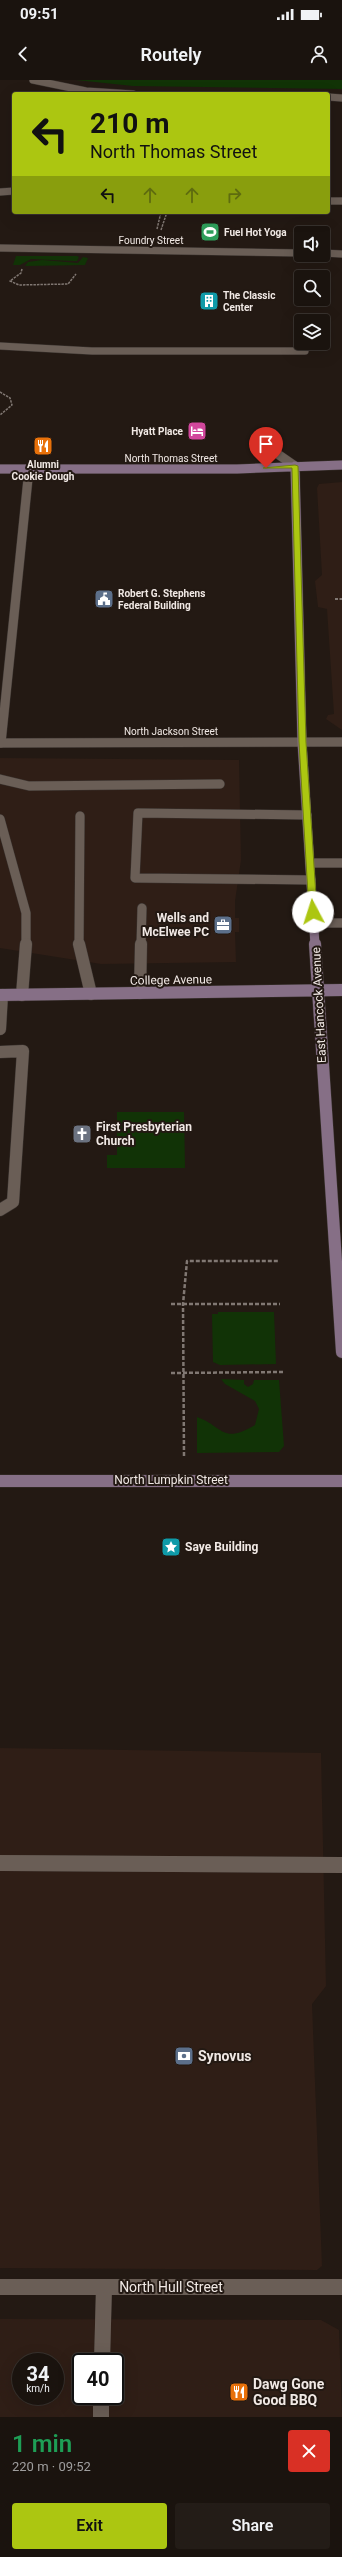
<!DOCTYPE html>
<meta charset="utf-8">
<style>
body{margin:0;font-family:Roboto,sans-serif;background:#231c17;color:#f1f3f6;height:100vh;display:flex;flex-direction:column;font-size:15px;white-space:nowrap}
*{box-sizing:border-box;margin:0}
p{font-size:13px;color:#9f9e9e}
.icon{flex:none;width:22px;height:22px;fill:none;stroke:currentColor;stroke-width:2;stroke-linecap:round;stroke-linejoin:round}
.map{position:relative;height:2337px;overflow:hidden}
.details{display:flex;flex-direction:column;background:#1a130e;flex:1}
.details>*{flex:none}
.banner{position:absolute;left:12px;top:12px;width:318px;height:122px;border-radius:4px;box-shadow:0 4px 16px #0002,0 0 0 1px #38322e;background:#acc611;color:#111;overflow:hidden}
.controls{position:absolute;left:294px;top:146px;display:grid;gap:8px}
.controls a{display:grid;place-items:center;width:36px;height:36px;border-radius:4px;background:#1a130e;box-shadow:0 4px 16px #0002,0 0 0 1px #38322e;font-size:20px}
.speed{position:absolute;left:12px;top:2273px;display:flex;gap:8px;font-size:20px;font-weight:700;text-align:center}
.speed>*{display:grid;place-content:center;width:52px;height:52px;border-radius:50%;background:#1a130e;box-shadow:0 4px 16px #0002,0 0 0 1px #38322e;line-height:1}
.speed small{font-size:10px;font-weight:400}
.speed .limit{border:2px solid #111;border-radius:6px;background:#fff;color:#111}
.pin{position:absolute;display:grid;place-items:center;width:34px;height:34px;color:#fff;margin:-41px -17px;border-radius:50% 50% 50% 0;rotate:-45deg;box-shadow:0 0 4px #0007}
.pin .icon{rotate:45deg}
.me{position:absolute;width:44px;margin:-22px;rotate:355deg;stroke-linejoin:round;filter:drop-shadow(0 0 3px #0008)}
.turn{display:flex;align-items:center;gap:14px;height:84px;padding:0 12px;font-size:18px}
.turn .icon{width:52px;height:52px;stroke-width:2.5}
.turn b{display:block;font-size:28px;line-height:34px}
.lanes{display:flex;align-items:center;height:38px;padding:0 12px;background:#0003;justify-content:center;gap:20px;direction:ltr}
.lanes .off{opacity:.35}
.round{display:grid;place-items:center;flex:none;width:42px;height:42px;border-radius:4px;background:#231c17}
.summary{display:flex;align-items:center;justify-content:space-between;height:68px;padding:0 12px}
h1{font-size:24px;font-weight:600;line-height:30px;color:#1e9e55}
.cta{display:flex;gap:8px;margin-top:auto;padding:8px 12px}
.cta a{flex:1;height:46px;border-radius:4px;background:#acc611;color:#111;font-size:16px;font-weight:600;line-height:46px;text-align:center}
.cta a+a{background:#231c17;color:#f1f3f6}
.status{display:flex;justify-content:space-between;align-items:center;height:28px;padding:0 20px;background:#1a130e;direction:ltr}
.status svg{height:11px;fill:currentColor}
header{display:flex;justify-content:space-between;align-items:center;height:52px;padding:0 12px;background:#1a130e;font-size:18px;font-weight:600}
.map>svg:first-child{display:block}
</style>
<div class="status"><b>09:51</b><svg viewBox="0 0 49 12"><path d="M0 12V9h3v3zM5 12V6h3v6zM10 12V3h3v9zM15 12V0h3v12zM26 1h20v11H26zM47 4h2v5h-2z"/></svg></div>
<header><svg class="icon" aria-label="back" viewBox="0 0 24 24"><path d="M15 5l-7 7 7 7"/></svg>Routely<svg class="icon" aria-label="person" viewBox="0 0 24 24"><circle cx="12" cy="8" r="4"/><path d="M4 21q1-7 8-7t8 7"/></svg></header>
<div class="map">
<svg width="342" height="2337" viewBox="0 0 342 2337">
<rect width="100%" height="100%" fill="#231913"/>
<path fill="#2f1e16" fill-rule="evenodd" d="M342,402V650L326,639L328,635L334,634L327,529L318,527L315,501L322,495L317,408L319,404Z
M0,678L239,680L241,780L235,821V838H239V852H235L236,882L101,884L0,868Z
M0,1668L321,1673L326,1906L312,1924L322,2186L317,2190L0,2188Z
M0,2239L321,2240L339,2250L342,2337H0ZM21,2282H55V2316H21ZM81,2282H115V2316H81Z"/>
<path fill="#113306" d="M76,0H342V9L133,6Z
M16,176H77L79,177L77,181H74L31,179L20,185H13Z
M83,177L88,178L85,185L25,186L28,182L42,180L78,183Z
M117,1032H184L185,1088H107V1075H117Z
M218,1232H274L276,1284L220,1285L213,1282L212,1234H218Z
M221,1299L244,1300V1304L248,1307L253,1304L254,1300H279L284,1366L279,1372L197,1373V1337C223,1346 222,1365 255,1345L259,1329L255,1321L225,1304Z"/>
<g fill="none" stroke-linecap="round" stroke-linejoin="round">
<g stroke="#3a332f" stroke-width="8">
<path id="lane-far3" d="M0,112L14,111
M328,121H342
M0,266L92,271H305
M273,364L274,371L281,376"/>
</g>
<g stroke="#3a332f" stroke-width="10">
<path id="lane-far2" d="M279,375L295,386
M1,663L29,389
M0,699L29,706L220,704
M307,735L138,733L135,798L311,800
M0,739L26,833V865
M310,783H342
M314,843H342
M79,865L80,736
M141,865L142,828"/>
</g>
<g stroke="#3a332f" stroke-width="13">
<path id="lane-far1" d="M79,864L91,914
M140,913L141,864
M22,915L26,864
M0,949L2,915
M0,972L23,971L13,1122L0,1130"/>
</g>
<g stroke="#3a332f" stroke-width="16">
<path id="lane" d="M0,1783L342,1785
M102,2282L104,2207
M101,2316V2337"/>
</g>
<g stroke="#3a332f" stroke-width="8">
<path id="street-far2" d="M33,0L86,11L133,14
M328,17L342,18
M0,168L301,173
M323,173L342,174"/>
</g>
<g stroke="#3a332f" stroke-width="10">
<path id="street-far1" d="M0,663L342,662"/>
</g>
<g stroke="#3a332f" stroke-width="16">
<path id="street" d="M0,2207H342"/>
</g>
<g stroke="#3a332f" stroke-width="10">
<path id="secondary-far1" d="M295,386L302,662L315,865
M0,389H237L342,385"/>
</g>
<g stroke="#3a332f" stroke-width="13">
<path id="secondary" d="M315,864L342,1272
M0,915L342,910
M0,1401H342"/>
</g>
<path stroke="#817873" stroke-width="1.5" stroke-dasharray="2.5 1" stroke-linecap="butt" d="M157,149L161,132
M161,150L167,132
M22,189L21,193L10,201L19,205L68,204L76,194
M0,312L10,318L12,325L0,335"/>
<path stroke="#817873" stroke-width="2" stroke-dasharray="3 1.5" stroke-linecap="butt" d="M335,519H342"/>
<path stroke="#817873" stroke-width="2.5" stroke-dasharray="4 2" stroke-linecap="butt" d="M171,1224H280
M171,1293L284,1292
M184,1376L183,1224L187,1181H278"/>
<use href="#lane-far3" stroke="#6a5e56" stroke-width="7"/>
<use href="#lane-far2" stroke="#6a5e56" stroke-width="9"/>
<use href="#lane-far1" stroke="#6a5e56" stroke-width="12"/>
<use href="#lane" stroke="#6a5e56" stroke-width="16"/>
<use href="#street-far2" stroke="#6a5e56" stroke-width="7"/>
<use href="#street-far1" stroke="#6a5e56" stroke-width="9"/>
<use href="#street" stroke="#6a5e56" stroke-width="16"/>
<use href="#secondary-far1" stroke="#866f86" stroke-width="9"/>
<use href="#secondary" stroke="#866f86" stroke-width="12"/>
</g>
<path fill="#acc611" stroke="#70810b" d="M295,385L298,386L306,662L317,832L313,835L309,832L299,662L292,388H263Z"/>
<defs>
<g id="stadium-square" transform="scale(1)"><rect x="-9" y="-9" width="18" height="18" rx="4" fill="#2e9e5b" stroke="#231913"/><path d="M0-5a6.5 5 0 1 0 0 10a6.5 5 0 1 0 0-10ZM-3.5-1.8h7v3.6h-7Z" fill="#fff"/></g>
<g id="building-square" transform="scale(1)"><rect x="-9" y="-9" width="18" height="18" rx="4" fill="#0f9aa8" stroke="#231913"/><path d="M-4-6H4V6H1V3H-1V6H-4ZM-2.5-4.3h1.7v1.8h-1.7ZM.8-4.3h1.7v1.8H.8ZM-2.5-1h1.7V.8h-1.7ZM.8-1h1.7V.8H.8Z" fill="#fff"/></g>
<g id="hotel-square" transform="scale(1)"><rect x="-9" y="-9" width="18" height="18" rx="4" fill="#d1479c" stroke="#231913"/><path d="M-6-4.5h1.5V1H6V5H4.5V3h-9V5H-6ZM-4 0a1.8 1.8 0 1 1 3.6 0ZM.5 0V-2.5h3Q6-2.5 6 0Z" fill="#fff"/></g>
<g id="restaurant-square" transform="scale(1)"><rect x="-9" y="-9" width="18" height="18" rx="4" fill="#e8710a" stroke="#231913"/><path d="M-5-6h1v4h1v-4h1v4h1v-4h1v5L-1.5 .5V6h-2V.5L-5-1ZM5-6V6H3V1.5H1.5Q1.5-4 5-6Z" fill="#fff"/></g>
<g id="civic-square" transform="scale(1)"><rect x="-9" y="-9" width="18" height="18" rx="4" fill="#5c6f8a" stroke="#231913"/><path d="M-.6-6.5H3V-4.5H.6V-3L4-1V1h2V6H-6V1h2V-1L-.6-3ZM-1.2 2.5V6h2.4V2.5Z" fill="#fff"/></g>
<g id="office-square" transform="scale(1)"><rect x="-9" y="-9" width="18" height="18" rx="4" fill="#5c6f8a" stroke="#231913"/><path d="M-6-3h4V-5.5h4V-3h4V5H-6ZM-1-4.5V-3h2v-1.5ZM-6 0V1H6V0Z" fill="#fff"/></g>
<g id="church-square" transform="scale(1)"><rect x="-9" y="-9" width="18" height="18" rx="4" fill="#6b7280" stroke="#231913"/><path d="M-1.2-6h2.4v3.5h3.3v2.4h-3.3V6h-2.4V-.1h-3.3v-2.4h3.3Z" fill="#fff"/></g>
<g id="sight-square" transform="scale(1)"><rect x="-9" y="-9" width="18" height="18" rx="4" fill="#0f9aa8" stroke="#231913"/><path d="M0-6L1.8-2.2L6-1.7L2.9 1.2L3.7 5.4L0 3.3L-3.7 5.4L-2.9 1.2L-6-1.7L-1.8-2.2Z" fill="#fff"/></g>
<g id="bank-square" transform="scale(1)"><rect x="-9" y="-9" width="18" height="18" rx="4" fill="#5c6f8a" stroke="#231913"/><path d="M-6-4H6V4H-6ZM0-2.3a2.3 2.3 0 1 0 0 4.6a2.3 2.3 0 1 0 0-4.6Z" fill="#fff"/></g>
</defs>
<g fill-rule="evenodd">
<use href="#stadium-square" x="210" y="152"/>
<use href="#building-square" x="209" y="221"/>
<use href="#hotel-square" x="197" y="351"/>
<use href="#restaurant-square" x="43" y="366"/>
<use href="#civic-square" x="104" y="519"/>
<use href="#office-square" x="223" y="845"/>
<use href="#church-square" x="82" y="1054"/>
<use href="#sight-square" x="171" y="1467"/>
<use href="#bank-square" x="184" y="1976"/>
<use href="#restaurant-square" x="239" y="2312"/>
</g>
<g text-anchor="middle" stroke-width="4" stroke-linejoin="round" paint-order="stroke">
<g font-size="10" font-weight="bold" fill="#f1e9e5" stroke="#231913" text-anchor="start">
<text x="224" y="156">Fuel Hot Yoga</text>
<text x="223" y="219">The Classic<tspan x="223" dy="12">Center</tspan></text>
<text x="183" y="355" text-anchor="end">Hyatt Place</text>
<text x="43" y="388" text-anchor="middle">Alumni<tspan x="43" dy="12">Cookie Dough</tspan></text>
<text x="118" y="517">Robert G. Stephens<tspan x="118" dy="12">Federal Building</tspan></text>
</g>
<g font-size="10" fill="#f1e9e5" stroke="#231913">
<text x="151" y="164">Foundry Street</text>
<text x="171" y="382">North Thomas Street</text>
<text x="171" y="655">North Jackson Street</text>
</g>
<g font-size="12" font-weight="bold" fill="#f1e9e5" stroke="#231913" text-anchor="start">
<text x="209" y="842" text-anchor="end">Wells and<tspan x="209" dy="14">McElwee PC</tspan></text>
<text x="96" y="1051">First Presbyterian<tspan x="96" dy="14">Church</tspan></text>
<text x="185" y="1471">Saye Building</text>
</g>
<g font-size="12" fill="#f1e9e5" stroke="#231913">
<text transform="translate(171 900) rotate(-1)" y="4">College Avenue</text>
<text transform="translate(319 925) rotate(-93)" y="4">East Hancock Avenue</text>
<text x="171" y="1404">North Lumpkin Street</text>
</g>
<g font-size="14" font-weight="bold" fill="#f1e9e5" stroke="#231913" text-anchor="start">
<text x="198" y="1981">Synovus</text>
<text x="253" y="2309">Dawg Gone<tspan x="253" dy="16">Good BBQ</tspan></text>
</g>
<g font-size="14" fill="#f1e9e5" stroke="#231913">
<text x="171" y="2212">North Hull Street</text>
</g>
</g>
</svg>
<div class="controls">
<a><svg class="icon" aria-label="sound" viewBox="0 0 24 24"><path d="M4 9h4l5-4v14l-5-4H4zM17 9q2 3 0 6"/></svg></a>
<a><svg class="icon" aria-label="search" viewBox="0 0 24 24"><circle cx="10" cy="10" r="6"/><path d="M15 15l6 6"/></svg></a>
<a><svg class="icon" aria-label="layers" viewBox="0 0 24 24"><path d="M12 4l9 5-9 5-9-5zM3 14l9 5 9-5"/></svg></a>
</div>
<div class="speed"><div>34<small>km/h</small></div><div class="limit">40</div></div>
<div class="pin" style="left:266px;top:388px;background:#d93025"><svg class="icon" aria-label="arrive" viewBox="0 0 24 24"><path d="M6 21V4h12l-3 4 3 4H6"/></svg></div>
<svg class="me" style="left:313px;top:832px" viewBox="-20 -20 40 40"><circle r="19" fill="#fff"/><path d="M0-13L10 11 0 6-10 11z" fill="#acc611"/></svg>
<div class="banner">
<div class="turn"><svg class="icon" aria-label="left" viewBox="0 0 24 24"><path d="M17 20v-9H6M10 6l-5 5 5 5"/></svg><div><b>210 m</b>North Thomas Street</div></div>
<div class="lanes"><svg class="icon" aria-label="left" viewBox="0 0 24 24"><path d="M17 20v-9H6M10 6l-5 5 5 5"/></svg><svg class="icon off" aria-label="ahead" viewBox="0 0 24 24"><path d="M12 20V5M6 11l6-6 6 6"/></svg><svg class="icon off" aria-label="ahead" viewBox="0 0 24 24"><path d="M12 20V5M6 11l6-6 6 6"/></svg><svg class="icon off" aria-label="right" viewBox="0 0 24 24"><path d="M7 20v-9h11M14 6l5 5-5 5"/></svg></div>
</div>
</div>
<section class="details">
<div class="summary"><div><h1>1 min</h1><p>220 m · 09:52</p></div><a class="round" style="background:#d93025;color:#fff"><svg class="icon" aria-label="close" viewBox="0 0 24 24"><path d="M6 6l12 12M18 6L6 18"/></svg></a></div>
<div class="cta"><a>Exit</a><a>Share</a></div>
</section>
